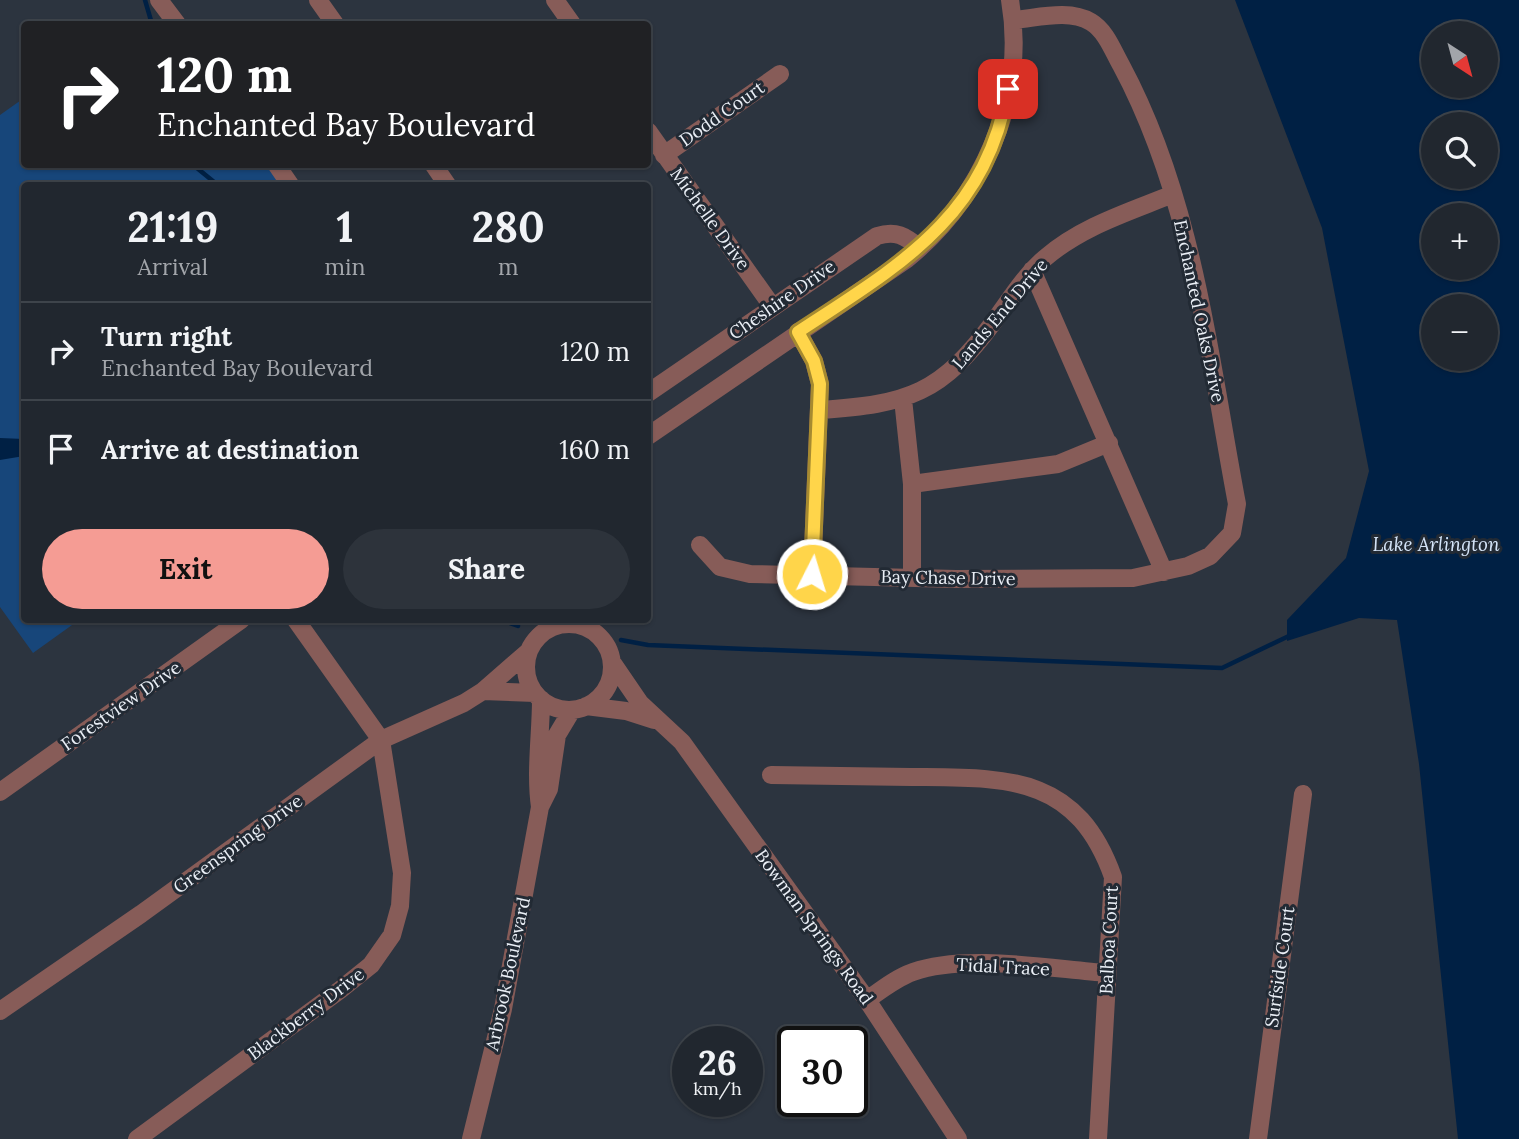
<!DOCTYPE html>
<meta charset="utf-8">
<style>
body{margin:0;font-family:Lora,serif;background:#2d333b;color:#f1f3f6;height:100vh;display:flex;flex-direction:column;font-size:26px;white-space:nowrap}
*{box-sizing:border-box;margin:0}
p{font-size:23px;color:#a2a5aa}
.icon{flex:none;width:38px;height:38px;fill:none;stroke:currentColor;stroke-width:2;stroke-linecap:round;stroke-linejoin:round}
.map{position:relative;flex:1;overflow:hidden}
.details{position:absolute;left:21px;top:182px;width:630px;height:441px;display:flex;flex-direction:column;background:#21272f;border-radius:7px;box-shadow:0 2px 5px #0004,0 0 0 2px #3e444b}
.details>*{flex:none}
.top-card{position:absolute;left:21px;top:21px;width:630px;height:147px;border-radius:7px;box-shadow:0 2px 5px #0004,0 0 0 2px #3e444b;background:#202124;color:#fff;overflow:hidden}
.needle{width:46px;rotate:144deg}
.tools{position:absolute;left:1421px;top:21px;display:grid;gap:14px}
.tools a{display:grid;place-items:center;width:77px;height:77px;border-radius:50%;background:#21272f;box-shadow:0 2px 5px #0004,0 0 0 2px #3e444b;font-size:35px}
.speed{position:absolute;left:672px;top:1026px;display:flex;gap:14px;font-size:35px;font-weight:700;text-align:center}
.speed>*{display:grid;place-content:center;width:91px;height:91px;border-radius:50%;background:#21272f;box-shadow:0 2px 5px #0004,0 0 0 2px #3e444b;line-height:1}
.speed small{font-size:18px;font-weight:400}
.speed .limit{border:4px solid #111;border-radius:10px;background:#fff;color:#111}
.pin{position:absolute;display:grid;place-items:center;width:60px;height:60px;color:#fff;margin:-30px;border-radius:14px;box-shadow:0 4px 10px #0006}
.me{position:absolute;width:77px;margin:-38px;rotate:5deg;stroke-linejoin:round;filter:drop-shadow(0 0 5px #0008)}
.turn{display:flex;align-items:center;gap:24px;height:147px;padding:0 21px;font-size:32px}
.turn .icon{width:91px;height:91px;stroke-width:2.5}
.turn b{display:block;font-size:49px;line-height:60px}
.eta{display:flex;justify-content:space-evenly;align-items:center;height:119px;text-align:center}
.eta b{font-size:42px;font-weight:700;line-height:49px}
.cta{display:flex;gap:14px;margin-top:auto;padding:14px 21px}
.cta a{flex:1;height:80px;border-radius:42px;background:#f59c94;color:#111;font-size:28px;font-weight:700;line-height:80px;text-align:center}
.cta a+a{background:#2d333b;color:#f1f3f6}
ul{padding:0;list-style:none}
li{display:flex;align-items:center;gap:21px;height:98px;padding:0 21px;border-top:2px solid #3e444b}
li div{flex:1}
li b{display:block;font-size:26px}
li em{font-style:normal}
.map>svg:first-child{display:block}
</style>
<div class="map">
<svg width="1519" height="1139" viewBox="0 0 1519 1139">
<rect width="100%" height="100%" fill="#2c343f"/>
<path fill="#17467a" d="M24,98V164L269,165L283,185L24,186V620H79L33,653L0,607V115Z"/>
<path fill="#002044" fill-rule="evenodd" d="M1235,0H1519V1139H1458L1419,764L1397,620L1359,618L1287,641V620L1346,558L1369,471L1322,228ZM1433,33H1486V86H1433ZM1433,124H1486V177H1433ZM1433,215H1486V268H1433ZM1433,306H1486V359H1433Z
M0,438L24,439V456L0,460Z"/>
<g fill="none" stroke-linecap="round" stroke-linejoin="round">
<path stroke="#002044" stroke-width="4.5" d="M145,0L152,24
M192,164L219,186
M502,620L518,626
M621,640L648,645L1222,668L1291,635"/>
<path stroke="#875c58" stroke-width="18" d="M159,0L177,24
M318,0L335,24
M555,0L572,24
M648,131L772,306
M664,155L780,74
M276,164L291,186
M433,164L448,186
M1032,270L1164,572
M798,332L814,361L820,384L812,574
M648,393L877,236C896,230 905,236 920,248
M903,399L912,484V578
M819,410C909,404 941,394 995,320C1011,298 1025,275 1045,258C1082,226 1129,212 1173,194
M648,436L907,259C982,198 1027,98 1010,0
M912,484L1058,464L1109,443
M700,545L720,567L750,574L956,579L1133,578L1188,566L1210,556L1232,533L1237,504C1209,356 1193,199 1121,65C1113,51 1106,31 1091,22C1069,9 1038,18 1013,20
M526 667a43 43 0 1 1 86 0a43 43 0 1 1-86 0Z
M612,662L640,703L682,742L867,1000L958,1139
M483,691L535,693
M586,706L626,711L654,720
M771,775C818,776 865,776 911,777C1005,778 1076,773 1113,877L1098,1139
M0,792L241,620
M540,807L549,789L557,735L572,710
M867,1000C881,990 896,978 913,972C965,953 1051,969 1107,973
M0,1011L141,914L381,740L464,703L483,691L529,651
M137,1139L340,990L371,965L392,935L400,906L402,873L381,740L296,620
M471,1139L503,1009L540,807C535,772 541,734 541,699
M1258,1139L1303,794"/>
</g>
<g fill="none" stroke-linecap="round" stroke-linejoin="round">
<g stroke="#a68a30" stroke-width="18">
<path id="route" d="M812,574L820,384L814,361L798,332C898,266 986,218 1008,89"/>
</g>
<use href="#route" stroke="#ffd54a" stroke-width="12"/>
</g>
<g text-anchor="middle" stroke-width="6" stroke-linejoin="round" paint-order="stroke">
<g font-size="18" fill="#eaeff6" stroke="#222a34">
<text transform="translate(722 114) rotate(-35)" y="6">Dodd Court</text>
<text transform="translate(710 219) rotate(54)" y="6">Michelle Drive</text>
<text transform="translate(782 300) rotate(-35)" y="6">Cheshire Drive</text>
<text transform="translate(1199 311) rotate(78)" y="6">Enchanted Oaks Drive</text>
<text transform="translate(1000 314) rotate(-50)" y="6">Lands End Drive</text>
<text transform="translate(948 578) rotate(1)" y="6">Bay Chase Drive</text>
<text transform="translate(121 706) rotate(-35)" y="6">Forestview Drive</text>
<text transform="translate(238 844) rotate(-36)" y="6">Greenspring Drive</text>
<text transform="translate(814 927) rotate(54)" y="6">Bowman Springs Road</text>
<text transform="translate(1109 940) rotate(-87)" y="6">Balboa Court</text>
<text transform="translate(1003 967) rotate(3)" y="6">Tidal Trace</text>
<text transform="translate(1280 967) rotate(-82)" y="6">Surfside Court</text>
<text transform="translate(508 974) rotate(-78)" y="6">Arbrook Boulevard</text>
<text transform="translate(306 1014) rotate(-37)" y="6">Blackberry Drive</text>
</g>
<g font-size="19" font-style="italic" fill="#d4e4f8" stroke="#222a34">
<text x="1436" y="551">Lake Arlington</text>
</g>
</g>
</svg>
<div class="tools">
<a><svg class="needle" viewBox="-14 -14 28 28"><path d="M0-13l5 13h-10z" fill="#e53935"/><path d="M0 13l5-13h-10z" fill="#a2a5aa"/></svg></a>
<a><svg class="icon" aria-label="search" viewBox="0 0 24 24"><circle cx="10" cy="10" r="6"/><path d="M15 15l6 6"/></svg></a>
<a>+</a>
<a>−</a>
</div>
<div class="speed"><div>26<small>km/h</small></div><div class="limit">30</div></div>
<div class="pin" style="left:1008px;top:89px;background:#d93025"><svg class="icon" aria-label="arrive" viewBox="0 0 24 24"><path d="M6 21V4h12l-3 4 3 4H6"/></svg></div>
<svg class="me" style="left:812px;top:574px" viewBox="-20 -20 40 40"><circle r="17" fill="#ffd54a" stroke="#fff" stroke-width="3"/><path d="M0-11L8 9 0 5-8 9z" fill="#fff"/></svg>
<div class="top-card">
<div class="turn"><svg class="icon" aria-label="right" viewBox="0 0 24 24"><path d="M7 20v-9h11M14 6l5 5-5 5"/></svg><div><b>120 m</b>Enchanted Bay Boulevard</div></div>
</div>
<section class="details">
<div class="eta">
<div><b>21:19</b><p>Arrival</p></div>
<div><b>1</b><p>min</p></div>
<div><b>280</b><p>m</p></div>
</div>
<ul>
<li><svg class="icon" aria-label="right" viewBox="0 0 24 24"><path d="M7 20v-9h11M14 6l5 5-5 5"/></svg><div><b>Turn right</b><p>Enchanted Bay Boulevard</p></div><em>120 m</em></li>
<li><svg class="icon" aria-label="arrive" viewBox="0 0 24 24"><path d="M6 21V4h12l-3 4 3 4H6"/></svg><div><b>Arrive at destination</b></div><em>160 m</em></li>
</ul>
<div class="cta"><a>Exit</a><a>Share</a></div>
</section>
</div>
